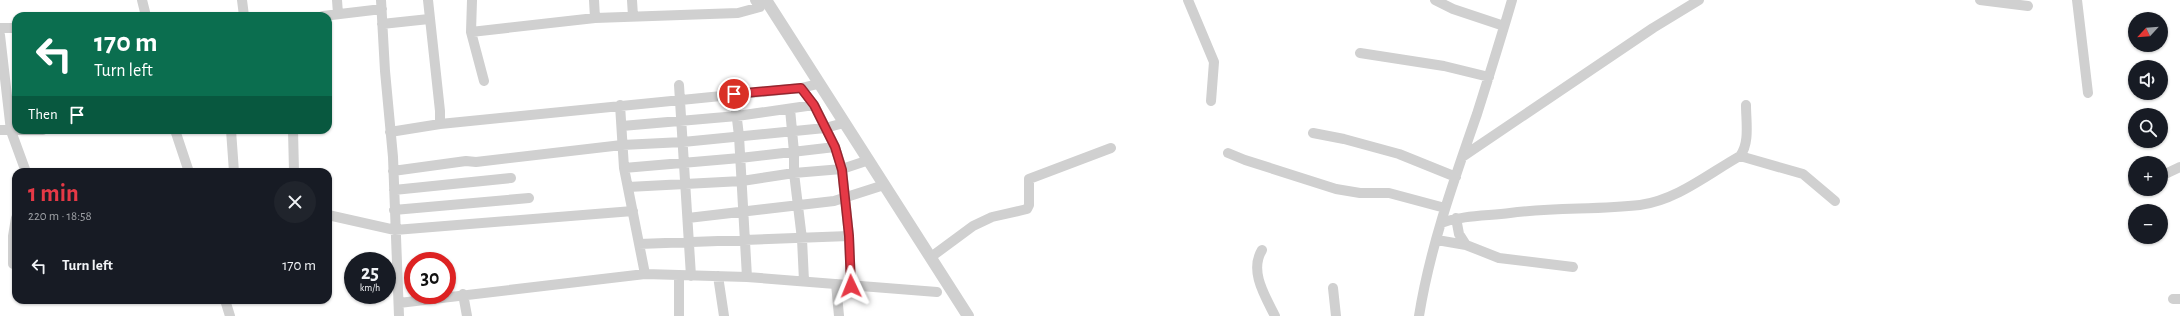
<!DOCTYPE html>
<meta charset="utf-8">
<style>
body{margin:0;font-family:"Alegreya Sans",sans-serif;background:#20242c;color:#f1f3f6;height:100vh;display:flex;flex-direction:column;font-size:15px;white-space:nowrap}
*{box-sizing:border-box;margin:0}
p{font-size:13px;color:#9ea1a6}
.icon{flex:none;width:22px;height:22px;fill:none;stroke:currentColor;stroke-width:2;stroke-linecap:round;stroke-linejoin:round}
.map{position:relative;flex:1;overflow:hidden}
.side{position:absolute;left:12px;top:168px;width:320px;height:136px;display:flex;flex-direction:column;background:#171b24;border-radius:12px;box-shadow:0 1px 3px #0004}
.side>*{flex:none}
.top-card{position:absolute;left:12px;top:12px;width:320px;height:122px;border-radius:12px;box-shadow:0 1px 3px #0004;background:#0b6e4f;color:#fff;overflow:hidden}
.needle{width:26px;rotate:244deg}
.fabs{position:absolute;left:2128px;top:12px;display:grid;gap:8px}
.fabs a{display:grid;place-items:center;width:40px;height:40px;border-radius:50%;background:#171b24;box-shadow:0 1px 3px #0004;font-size:20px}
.speed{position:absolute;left:344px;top:252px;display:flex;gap:8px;font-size:20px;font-weight:700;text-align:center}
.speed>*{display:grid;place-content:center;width:52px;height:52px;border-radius:50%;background:#171b24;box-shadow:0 1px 3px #0004;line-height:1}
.speed small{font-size:10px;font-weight:400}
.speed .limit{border:6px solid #d22;background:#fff;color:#111}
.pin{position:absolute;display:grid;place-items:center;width:34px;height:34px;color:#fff;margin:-17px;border:2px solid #fff;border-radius:50%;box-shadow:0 1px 4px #0007}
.me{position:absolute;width:44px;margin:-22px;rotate:358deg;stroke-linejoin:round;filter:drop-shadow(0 0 3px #0008)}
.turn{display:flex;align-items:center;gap:14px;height:84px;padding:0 16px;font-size:18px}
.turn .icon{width:52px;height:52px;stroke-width:2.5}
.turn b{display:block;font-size:28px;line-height:34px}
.then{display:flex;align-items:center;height:38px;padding:0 16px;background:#0003;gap:8px;font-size:15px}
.round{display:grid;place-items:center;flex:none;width:42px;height:42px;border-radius:21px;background:#20242c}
.headline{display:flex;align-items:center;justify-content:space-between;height:68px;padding:0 16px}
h1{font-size:24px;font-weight:700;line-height:30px;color:#e63946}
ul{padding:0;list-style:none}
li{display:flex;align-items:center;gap:12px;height:60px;padding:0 16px}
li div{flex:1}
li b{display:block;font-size:15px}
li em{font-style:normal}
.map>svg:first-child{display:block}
</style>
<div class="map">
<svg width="2180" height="316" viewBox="0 0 2180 316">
<rect width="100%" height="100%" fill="#fff"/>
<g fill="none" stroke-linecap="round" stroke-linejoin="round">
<path stroke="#d0d0d0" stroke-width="10" d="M142,0L146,16
M242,0L244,16
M337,0L338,14
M381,0L385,71L393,157L399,316
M428,0L440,111V124
M472,0L471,32L484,81
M594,0L595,18
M632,0L633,16
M1188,0L1214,62L1211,101
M1435,0L1453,9L1504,26
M1980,0L2028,6
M2077,0L2088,93
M323,16L382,9
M382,24L429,19
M0,28H16
M471,32L595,18L738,13L760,7L755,0
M0,35L11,131L26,172
M1360,53L1444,66L1489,77
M679,85L691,276
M801,88L814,105L835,147L842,169L849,236L851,286
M734,94L739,136L747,277
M620,105L624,168L645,274
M790,109L794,152V173L802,239L804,281
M622,126L737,116L814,105
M0,130H43
M175,130L189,172
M231,130L234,172
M293,130L294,172
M390,132L440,124L801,88L818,84
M1313,133L1344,139L1399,154L1456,177
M1228,153L1245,160L1336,189L1360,193H1389L1445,208
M1740,156L1803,174L1835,201
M1462,157L1653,28L1699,0
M624,168L740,158L835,147
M393,171L466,161L476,162L622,145L683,142L825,128L844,123
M2161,176L2180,167
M2133,183H2135
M628,187L742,181L794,173L842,169L869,160
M394,190L511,178
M394,210L529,198
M328,215L395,230L633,211
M688,218L834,201L884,185
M1456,218L1459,234L1466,245
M1441,223C1464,215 1486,216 1510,213C1553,207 1596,210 1640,205C1677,200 1708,174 1740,156C1750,143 1746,122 1746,105
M1437,240L1466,245L1499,258L1573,267
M639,244L849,236
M1262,250C1249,271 1265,296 1275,316
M931,257L973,226L992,217L1027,209L1029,205V179L1111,148
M13,264V236L16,218
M679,275V316
M718,276L724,316
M836,284L839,316
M1333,288L1336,316
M463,294L467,316
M2173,299H2180
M225,300L230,316
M399,303L645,274L747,277L937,292
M1419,316C1430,247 1454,180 1477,114C1489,76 1501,38 1512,0"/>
<path stroke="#d0d0d0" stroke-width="12" d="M766,0L968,316"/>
</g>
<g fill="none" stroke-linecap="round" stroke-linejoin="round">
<g stroke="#96252e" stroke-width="10">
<path id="route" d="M734,94L801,88L814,105L835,147L842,170L849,236L851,286"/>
</g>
<use href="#route" stroke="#e63946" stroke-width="7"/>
</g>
</svg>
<div class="fabs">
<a><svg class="needle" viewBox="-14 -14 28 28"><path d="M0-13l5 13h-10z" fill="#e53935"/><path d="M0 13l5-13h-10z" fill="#9ea1a6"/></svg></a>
<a><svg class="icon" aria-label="sound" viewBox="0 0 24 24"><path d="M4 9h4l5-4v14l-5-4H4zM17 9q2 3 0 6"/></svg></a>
<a><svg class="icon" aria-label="search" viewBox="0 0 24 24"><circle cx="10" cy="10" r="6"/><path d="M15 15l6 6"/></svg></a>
<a>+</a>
<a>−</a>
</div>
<div class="speed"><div>25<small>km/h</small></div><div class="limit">30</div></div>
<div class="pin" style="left:734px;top:94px;background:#d93025"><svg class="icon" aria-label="arrive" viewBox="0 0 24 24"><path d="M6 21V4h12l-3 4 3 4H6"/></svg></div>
<svg class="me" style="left:851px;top:286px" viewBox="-20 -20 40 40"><path d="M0-17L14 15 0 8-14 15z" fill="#e63946" stroke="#fff" stroke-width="4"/></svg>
<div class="top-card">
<div class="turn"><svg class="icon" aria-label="left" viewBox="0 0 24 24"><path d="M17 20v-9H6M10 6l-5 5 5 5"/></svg><div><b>170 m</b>Turn left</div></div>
<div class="then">Then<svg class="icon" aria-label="arrive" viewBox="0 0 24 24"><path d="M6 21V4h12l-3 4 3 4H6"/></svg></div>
</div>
<section class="side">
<div class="headline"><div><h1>1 min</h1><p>220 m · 18:58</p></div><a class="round"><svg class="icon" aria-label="close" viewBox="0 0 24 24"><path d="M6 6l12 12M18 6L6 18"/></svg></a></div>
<ul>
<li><svg class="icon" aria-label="left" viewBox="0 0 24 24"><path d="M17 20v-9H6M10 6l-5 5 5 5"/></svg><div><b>Turn left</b></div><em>170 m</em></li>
</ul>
</section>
</div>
